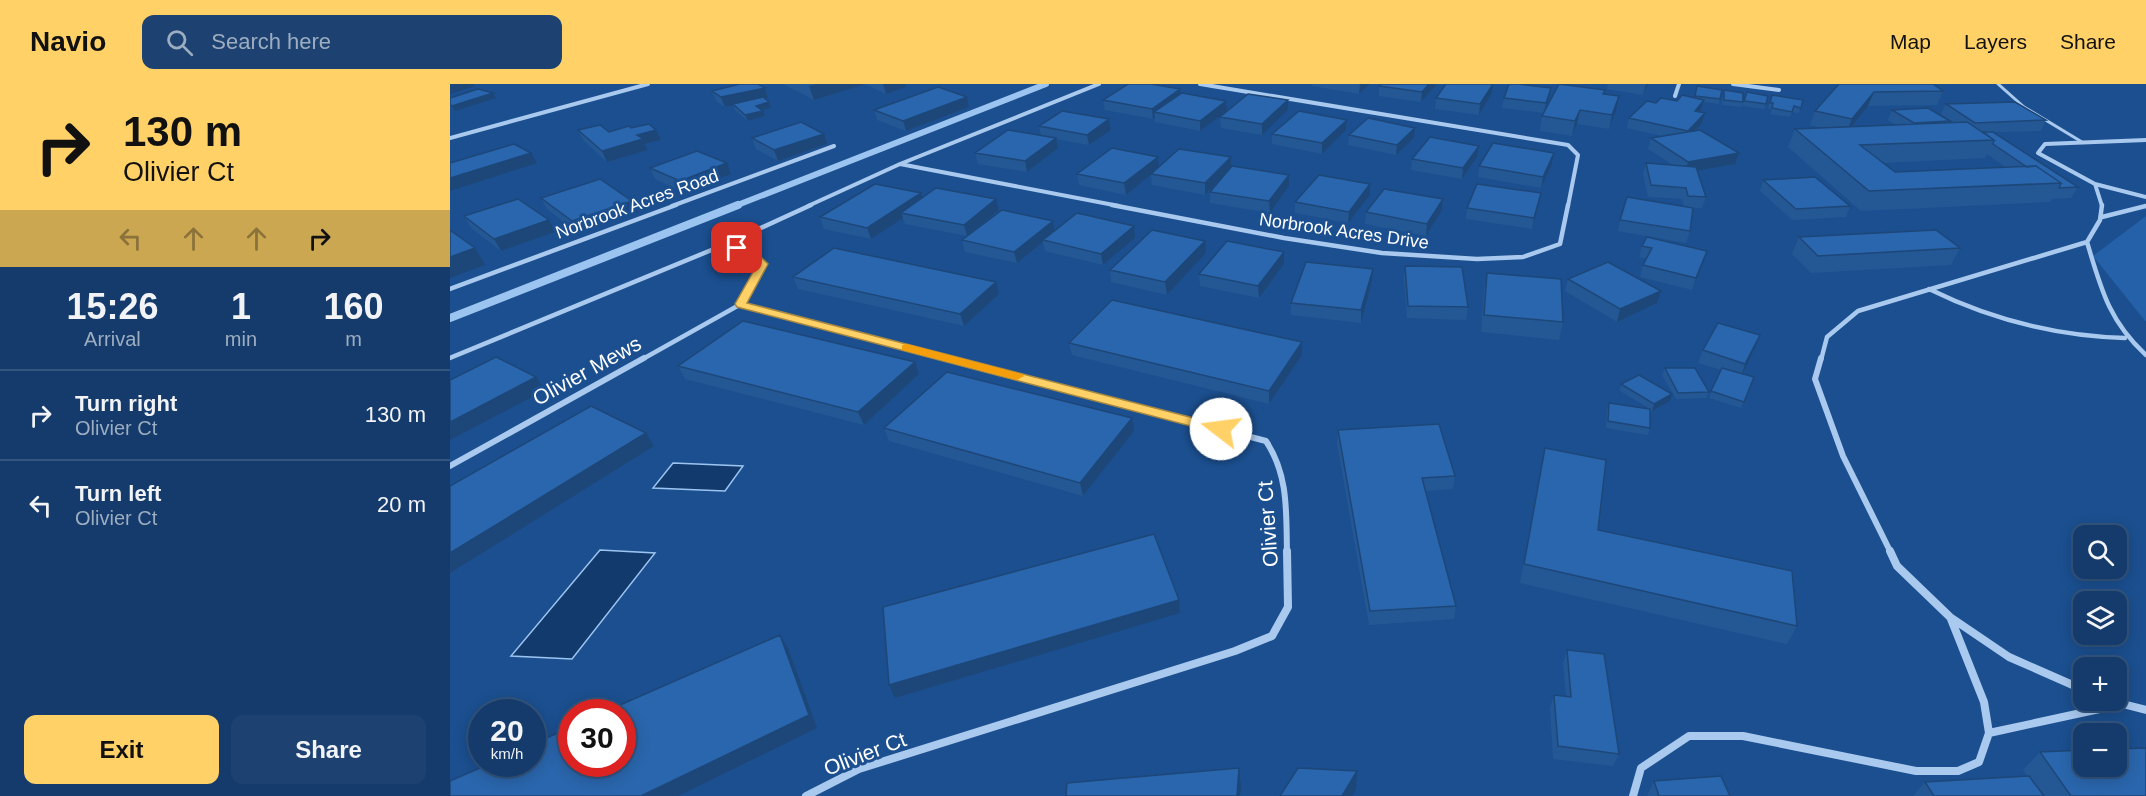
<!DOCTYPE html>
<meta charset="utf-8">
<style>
body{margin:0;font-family:Arial,sans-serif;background:#1d4271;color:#f1f3f6;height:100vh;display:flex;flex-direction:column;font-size:22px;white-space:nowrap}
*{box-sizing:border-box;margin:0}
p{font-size:20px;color:#9dadc1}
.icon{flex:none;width:33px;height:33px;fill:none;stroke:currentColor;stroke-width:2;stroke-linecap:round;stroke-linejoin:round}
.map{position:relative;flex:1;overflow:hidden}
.side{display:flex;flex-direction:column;background:#143b6b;width:450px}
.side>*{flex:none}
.guide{background:#ffd166;color:#111;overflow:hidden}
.buttons{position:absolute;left:1623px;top:441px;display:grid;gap:12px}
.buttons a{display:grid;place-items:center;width:54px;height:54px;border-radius:12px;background:#143b6b;box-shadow:0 3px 15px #0003,0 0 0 2px #33557e;font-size:30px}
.speed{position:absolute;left:18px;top:615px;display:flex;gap:12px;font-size:30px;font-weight:700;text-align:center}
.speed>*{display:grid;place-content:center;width:78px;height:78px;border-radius:50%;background:#143b6b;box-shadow:0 3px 15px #0003,0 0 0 2px #33557e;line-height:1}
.speed small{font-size:15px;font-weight:400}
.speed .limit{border:9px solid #d22;background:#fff;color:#111}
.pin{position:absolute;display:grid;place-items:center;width:51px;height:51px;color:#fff;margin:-26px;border-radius:12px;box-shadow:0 3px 9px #0006}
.me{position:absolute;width:66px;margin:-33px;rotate:285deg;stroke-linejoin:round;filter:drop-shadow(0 0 4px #0008)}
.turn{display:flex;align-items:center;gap:21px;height:126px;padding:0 24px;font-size:27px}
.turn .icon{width:78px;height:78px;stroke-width:2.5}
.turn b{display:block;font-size:42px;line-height:51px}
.lanes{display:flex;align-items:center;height:57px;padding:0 24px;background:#0003;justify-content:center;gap:30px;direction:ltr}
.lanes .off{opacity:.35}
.eta{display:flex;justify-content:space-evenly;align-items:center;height:102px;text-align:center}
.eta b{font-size:36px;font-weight:700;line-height:42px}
.cta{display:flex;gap:12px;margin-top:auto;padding:12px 24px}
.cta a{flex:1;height:69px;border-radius:12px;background:#ffd166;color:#111;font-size:24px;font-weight:700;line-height:69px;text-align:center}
.cta a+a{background:#1d4271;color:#f1f3f6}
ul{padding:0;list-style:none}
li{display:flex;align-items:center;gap:18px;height:90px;padding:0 24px;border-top:2px solid #33557e}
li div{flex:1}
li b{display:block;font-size:22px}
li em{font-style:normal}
header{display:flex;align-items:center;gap:36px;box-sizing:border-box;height:84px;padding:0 30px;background:#ffd166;color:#111}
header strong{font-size:28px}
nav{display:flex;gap:33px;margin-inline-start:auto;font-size:21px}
.search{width:420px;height:54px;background:#1d4271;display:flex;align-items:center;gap:15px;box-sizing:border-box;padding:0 21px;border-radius:12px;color:#9dadc1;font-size:22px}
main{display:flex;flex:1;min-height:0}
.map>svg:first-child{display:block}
</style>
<header>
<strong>Navio</strong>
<div class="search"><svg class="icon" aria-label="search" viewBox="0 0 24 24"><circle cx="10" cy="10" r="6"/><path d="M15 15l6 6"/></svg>Search here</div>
<nav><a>Map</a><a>Layers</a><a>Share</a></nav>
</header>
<main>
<section class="side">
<div class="guide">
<div class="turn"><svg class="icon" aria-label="right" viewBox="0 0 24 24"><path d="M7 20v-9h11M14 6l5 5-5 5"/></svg><div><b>130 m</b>Olivier Ct</div></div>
<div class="lanes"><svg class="icon off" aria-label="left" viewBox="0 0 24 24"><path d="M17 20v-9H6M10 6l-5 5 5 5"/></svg><svg class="icon off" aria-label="ahead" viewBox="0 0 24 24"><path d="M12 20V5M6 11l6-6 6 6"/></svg><svg class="icon off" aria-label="ahead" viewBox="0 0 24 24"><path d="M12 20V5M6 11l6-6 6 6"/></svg><svg class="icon" aria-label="right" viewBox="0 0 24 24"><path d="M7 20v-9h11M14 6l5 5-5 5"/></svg></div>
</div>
<div class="eta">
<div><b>15:26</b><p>Arrival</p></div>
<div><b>1</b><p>min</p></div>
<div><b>160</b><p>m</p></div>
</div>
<ul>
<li><svg class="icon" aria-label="right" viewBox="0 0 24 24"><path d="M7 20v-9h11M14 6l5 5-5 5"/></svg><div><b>Turn right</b><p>Olivier Ct</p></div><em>130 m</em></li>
<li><svg class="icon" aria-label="left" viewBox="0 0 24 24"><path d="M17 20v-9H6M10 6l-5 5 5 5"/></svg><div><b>Turn left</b><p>Olivier Ct</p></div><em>20 m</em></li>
</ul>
<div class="cta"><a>Exit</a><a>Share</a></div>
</section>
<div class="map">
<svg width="1696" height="712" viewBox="0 0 1696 712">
<rect width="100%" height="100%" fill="#1b4f8f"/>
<path fill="#2461a8" d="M1696,132V238L1643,172Z"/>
<path fill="#123a6d" stroke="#9cc4f0" stroke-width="1.5" d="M223,379L293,382L275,407L203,404Z
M150,466L205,469L122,575L61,572Z"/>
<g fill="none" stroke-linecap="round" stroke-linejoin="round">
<path stroke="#9cc4f0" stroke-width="6" d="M285,122L596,0"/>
<path stroke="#9cc4f0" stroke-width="8" d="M0,234L288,121"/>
<path stroke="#a9c9ee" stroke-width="3" d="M1548,0L1574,23L1632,58"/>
<path stroke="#a9c9ee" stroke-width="4" d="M750,0L1118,61L1128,71L1118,122
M1283,0L1329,6
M1225,12L1229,0
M0,54L198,0
M1696,56L1595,60L1588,69L1645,100L1696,113
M450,80L669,122
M1645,100L1652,122
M222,122L384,62
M358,122L450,80L649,0"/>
<path stroke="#a9c9ee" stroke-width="4.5" d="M662,121L834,154L932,169L1027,175L1073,173L1110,160L1118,121
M1652,133L1696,122
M1637,158C1651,205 1659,237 1696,271
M276,160L299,168L312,180L291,220L504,276
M0,205L226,121
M1479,205C1542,236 1605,252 1675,254
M0,274L276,160L361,121
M191,276L291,220
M1371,276L1377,253L1408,227L1637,158L1650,136L1652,121"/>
<path stroke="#a9c9ee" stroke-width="6" d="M498,274L816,357C839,392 836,429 837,469
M1371,274L1365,295L1393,372L1441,469
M0,382L194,274"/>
<path stroke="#a9c9ee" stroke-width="8" d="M1440,467L1447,482L1500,533L1559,573L1634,606
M1657,616L1696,626
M1539,649L1668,621
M356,712L409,685L785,567L822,552L838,523L837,467
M1183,712L1191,684L1239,652H1293L1466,687H1508L1529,678L1539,649L1534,618L1501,535"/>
</g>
<path fill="#245895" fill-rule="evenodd" d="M333,0H413V1L364,16Z
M416,0H456V3L436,10Z
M862,0H920L909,10L862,2Z
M987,0L971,18L929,12V2Z
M1158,0H1198L1193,11L1157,5Z
M1389,0L1493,7L1487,21L1418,22L1402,43L1446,41L1438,36L1442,26L1500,37V39H1504L1491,30L1496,20L1596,36L1591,47L1544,48L1628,103L1621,114L1602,115L1600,118L1411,127L1338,63L1345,45L1372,44L1360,41L1365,27ZM1537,70L1557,84L1445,88L1433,79L1535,74Z
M1247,2L1270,15L1269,20L1254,18L1250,28L1255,29L1252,39L1245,47L1289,69L1285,80L1247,87L1256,113L1252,124H1240V147L1236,159L1168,147L1170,136L1234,123L1232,115L1198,113L1193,90L1196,79L1223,81L1198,65L1201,54L1212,52L1177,44L1179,34L1206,19L1244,14Z
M315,4L318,14L315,15L319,18L321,24L312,26L315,32L298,37L285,26L283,21L275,23L266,17L262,7Z
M1101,4L1099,14L1094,28L1155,6L1154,10L1166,27L1159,45L1127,40L1122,52L1090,47L1092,32L1094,29L1052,24L1054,14Z
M730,5V11L776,17L777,27L750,47L705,38V33L703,35L655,26L653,16Z
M1274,6L1293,18L1291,23L1272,21L1273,12Z
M1297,8L1318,12L1314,25L1292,22Z
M1042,9L1029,31L985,25L986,14Z
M1322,11L1353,16L1349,29L1342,28L1340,33L1320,30L1322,25L1318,24Z
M517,13L519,23L456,47L427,36L424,26Z
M838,16V26L812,51L771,44L770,33Z
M659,35L661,46L639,61L606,55L608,64L577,88L528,80L525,69L591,51L589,42Z
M897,36L896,46L872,70L822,60V50Z
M181,44L211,56L195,60L198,66L157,78L134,57L128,46L159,48Z
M965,44L964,54L946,71L898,61L899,51Z
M302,54L377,60L328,77L306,65Z
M1029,62L1027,73L1012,95L961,86L962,75Z
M1104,69L1102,80L1091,104L1028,93L1029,82Z
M781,73V84L839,91V102L820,129L760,119V108L777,88L755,111L702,101L701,90L676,111L629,101L627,90L709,83Z
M200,84L281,90L235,109L205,95Z
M1313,96L1400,122L1396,133L1342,136L1310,107Z
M920,100V111L898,139L845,129V118Z
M471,109L472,114L546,115L549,126L517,152L455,140L453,134L421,155L374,145L370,133Z
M1091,109L1089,120L1082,145L1016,135L1017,124Z
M91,114L188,128L128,149L97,125Z
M993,115L992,126L976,152L915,140L916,128Z
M14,132L105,148L51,167L21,144Z
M603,137L604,147L685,154L653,181L595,167L593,158L567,179L515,168L512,156Z
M1197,153L1253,179L1242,206L1190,193L1193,181L1197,175L1189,173L1192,162Z
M1349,153L1510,164L1501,181L1361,189L1342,170Z
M756,169L717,211L661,198L660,186Z
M834,180L809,214L750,202L749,190Z
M955,182L1018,223L1016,236L957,234L954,194Z
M923,185L922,197L911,239L841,231V219Z
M1037,189L1113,238L1109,256L1031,248L1034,206Z
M343,193L549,210L514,242L348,205Z
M1118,195L1207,219L1167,238L1115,207Z
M1310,251L1305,264L1292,290L1304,293L1291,324L1259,314L1271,286L1248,279L1253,266Z
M619,259L852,271L819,320L622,271Z
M228,282L469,290L414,341L235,295Z
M1215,284L1259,308L1256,314L1226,315L1212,291Z
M1171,300L1220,317L1202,327L1200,326V344L1198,351L1156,344L1157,325L1159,319L1200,325L1170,307Z
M434,344L684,347L633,412L439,357Z
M888,346L1005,392L1003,405L976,407L1006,522L1004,535L919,541L887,359Z
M1095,364L1148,446L1347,542L1337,560L1070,499Z
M1117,566L1169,670L1163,682L1103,675L1100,624L1104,611L1116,612L1113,579Z
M1590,668L1696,712H1463L1475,698L1577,692L1573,686Z
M1204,697L1280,712H1197Z"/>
<path fill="#1d4779" d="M0,0H24L25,2L0,10Z
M366,0H413V1L364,16L359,2Z
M433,0H456V3L436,10Z
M910,0H920L909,10Z
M979,0H987L971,18L972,8Z
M1043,0L1042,9L1029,31L1030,20Z
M1196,0H1198L1193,11Z
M315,4L318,14L275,23L271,13Z
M1101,4L1099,14L1094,29L1096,19Z
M730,5L731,15L704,28L705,33L703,35L702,25Z
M1424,8L1418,22L1396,50L1402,35Z
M43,9L46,14L5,27L2,22Z
M1169,12L1166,27L1159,45L1162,31Z
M517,13L519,23L456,47L453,37Z
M838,16V26L812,51V40Z
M1254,16L1251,26L1242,37L1245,27Z
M776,17L777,27L750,47V37Z
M319,18L321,24L308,27L306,22Z
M1130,26L1127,40L1122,52L1125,37Z
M313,27L315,32L298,37L295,31Z
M1255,29L1252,39L1235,58L1238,47Z
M659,35L661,46L639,61L637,51Z
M897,36L896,46L872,70V59Z
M965,44L964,54L946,71L947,61Z
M206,46L211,56L195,60L198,66L157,78L152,67L187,51Z
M374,50L377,60L328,77L324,66Z
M606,54L608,64L577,88L575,77Z
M1029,62L1027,73L1012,95L1013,84Z
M81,69L87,79L0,107V94Z
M1104,69L1102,80L1091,104L1093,93Z
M1289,69L1285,80L1235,89L1238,78Z
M708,73L709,84L676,111L674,99Z
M781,73V84L755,111V99Z
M277,79L281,90L235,109L230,97Z
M839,91V102L820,129L819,117Z
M920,100V111L898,139L899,128Z
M471,109L474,120L451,129L453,134L421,155L417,144Z
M1091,109L1089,120L1082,145L1084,134Z
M546,115L549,126L517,152L514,141Z
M993,115L992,126L976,152L977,140Z
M182,117L188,128L128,149L122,137Z
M99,136L105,148L51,167L44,155Z
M603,137L605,149L593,156V158L567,179L564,168Z
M684,142L685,154L653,181L651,170Z
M755,157L756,169L717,211L715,198Z
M25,164L35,181L0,194V173Z
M1257,167L1253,179L1242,206L1246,194Z
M834,168V180L809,214L808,202Z
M923,185L922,197L911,239V226Z
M546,198L549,210L514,242L510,230Z
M1211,207L1207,219L1167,238L1170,225Z
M1310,251L1305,264L1291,293L1295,280Z
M852,258V271L819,320V307Z
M465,278L469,290L414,341L408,328Z
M86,293L95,306L0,356V338Z
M1222,310L1220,317L1202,327L1204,320Z
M682,334L684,347L633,412L630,399Z
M196,349L204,362L0,489V469Z
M729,516L730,529L445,614L439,601Z
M330,551L338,564L367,644L228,712H191Z
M789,684L791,702L790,712H787Z
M907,687L906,705L902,712H892Z"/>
<path fill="#2a66ad" stroke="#1d4779" stroke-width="1.5" d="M290,0H308L315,4L271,13L262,7Z
M678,0H701L730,5L702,25L653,16Z
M931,0H979L972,8L929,2Z
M996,0H1043L1030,20L986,14Z
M1059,0H1069L1101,4L1096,19L1054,14Z
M1109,0L1155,6L1153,10L1169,12L1162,31L1130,26L1125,37L1092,32Z
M1389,0H1483L1493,7L1424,8L1402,35L1365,27Z
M1247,2L1272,6L1270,15L1245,12Z
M488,3L517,13L453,37L424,26Z
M28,5L43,9L2,22L0,20V14Z
M1274,6L1293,9V18L1274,16Z
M1297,8L1318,12L1316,20L1294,17Z
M732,9L776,17L750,37L704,28Z
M798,10L838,16L812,40L770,33Z
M1232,11L1254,16L1245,27L1255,29L1238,47L1179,34L1197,17L1206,19L1211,14L1227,17Z
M1322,11L1353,16L1351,24L1344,22L1342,28L1322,24L1323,19H1320Z
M313,13L319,18L306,22L313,27L295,31L283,20Z
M1565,18L1596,36L1525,39L1496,20Z
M1478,24L1500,37L1464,39L1442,26Z
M612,27L659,35L637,51L589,42Z
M849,27L897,36L872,59L822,50Z
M918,34L965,44L947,61L899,51Z
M351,38L374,50L324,66L302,54Z
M1517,38L1544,56L1410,61L1445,88L1586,82L1611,99L1419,107L1345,45Z
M199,40L206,46L187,51L193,55L152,67L128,46L150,41L159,48L179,42L181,44Z
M558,46L606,54L575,77L525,69Z
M1250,46L1289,69L1238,78L1201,54Z
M1533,48H1543L1628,103L1609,104L1611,99L1586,82L1577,83L1543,60L1544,56Z
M980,53L1029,62L1013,84L962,75Z
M1043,59L1104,69L1093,93L1029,82Z
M64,60L81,69L0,94V79Z
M662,64L708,73L674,99L627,90Z
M729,65L781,73L755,99L701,90Z
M247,67L277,79L230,97L200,84Z
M1196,79L1246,83L1256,113L1238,112L1236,104L1201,101Z
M782,82L839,91L819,117L760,108Z
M869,91L920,100L899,128L845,118Z
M1365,93L1400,122L1346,125L1313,96Z
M150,95L182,117L122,137L91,114Z
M425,100L471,109L417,144L370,133Z
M1027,100L1091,109L1084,134L1017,124Z
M486,104L546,115L514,141L451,129Z
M934,105L993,115L977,140L916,128Z
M1177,113L1243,124L1240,147L1170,136Z
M68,115L99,136L44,155L14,132Z
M552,126L603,137L564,168L512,156Z
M627,129L684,142L651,170L593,156Z
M0,146L25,164L0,173Z
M702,146L755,157L715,198L660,186Z
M1486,146L1510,164L1368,172L1349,153Z
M1197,153L1257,167L1246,194L1193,181L1202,164L1192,162Z
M777,157L834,168L808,202L749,190Z
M384,164L546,198L510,230L343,193Z
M856,178L923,185L911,226L841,219Z
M1158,178L1211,207L1170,225L1118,195Z
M955,182L1012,183L1018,223L958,222Z
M1037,189L1111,195L1113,238L1034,231Z
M662,216L852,258L819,307L619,259Z
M293,237L465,278L408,328L228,282Z
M1268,239L1310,251L1295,280L1253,266Z
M46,273L86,293L0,338V296Z
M1215,284H1245L1259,308L1228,309Z
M1272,284L1304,293L1294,318L1261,307Z
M497,288L682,334L630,399L434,344Z
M1189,291L1222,310L1204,320L1171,300Z
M1159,319L1200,325V344L1158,337Z
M141,322L196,349L0,469V402Z
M989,340L1005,392L972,394L1006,522L920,527L888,346Z
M1095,364L1156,376L1148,446L1342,487L1347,542L1074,480Z
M704,450L729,516L439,601L433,523Z
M330,551L359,631L191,712H0V697L39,680H82V660L122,643V680H172V628H154Z
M1117,566L1154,570L1169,670L1108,662L1104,611L1121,613Z
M1696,664V712H1621L1590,668L1634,666V682H1666V665Z
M789,684L787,712H616L617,699Z
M848,684L907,687L892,712H830Z
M1271,692L1280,712H1209L1204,697Z
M1579,692L1594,712H1484L1475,698Z"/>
<path fill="#ffd166" stroke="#a68842" stroke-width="1.5" d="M287,161L303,165L318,180L297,219L771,341L777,345L771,350L287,223L285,220L307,181C299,173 289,170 282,164Z"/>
<path fill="#f59e0b" d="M457,260L572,290L574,292L567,296L452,266V261Z"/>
<g text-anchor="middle" stroke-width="6" stroke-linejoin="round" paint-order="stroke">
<g font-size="18" fill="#fff" stroke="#1b4f8f">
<text transform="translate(187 120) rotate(-20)" y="6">Norbrook Acres Road</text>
<text transform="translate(894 147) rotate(8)" y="6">Norbrook Acres Drive</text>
</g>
<g font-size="21" fill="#fff" stroke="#1b4f8f">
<text transform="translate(137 287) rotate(-29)" y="7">Olivier Mews</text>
<text transform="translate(818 440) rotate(-94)" y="7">Olivier Ct</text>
<text transform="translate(415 670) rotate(-21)" y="7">Olivier Ct</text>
</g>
</g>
</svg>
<div class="buttons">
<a><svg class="icon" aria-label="search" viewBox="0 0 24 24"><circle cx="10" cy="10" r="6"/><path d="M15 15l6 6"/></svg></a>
<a><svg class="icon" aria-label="layers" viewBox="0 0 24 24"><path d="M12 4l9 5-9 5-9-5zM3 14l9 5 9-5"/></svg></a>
<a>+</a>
<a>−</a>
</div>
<div class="speed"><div>20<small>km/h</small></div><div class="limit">30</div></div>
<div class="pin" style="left:287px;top:164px;background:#d93025"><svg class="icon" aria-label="arrive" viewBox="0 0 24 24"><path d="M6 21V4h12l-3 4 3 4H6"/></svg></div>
<svg class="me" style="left:771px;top:345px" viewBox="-20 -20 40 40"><circle r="19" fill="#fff"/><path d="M0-13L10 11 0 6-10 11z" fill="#ffd166"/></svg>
</div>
</main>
